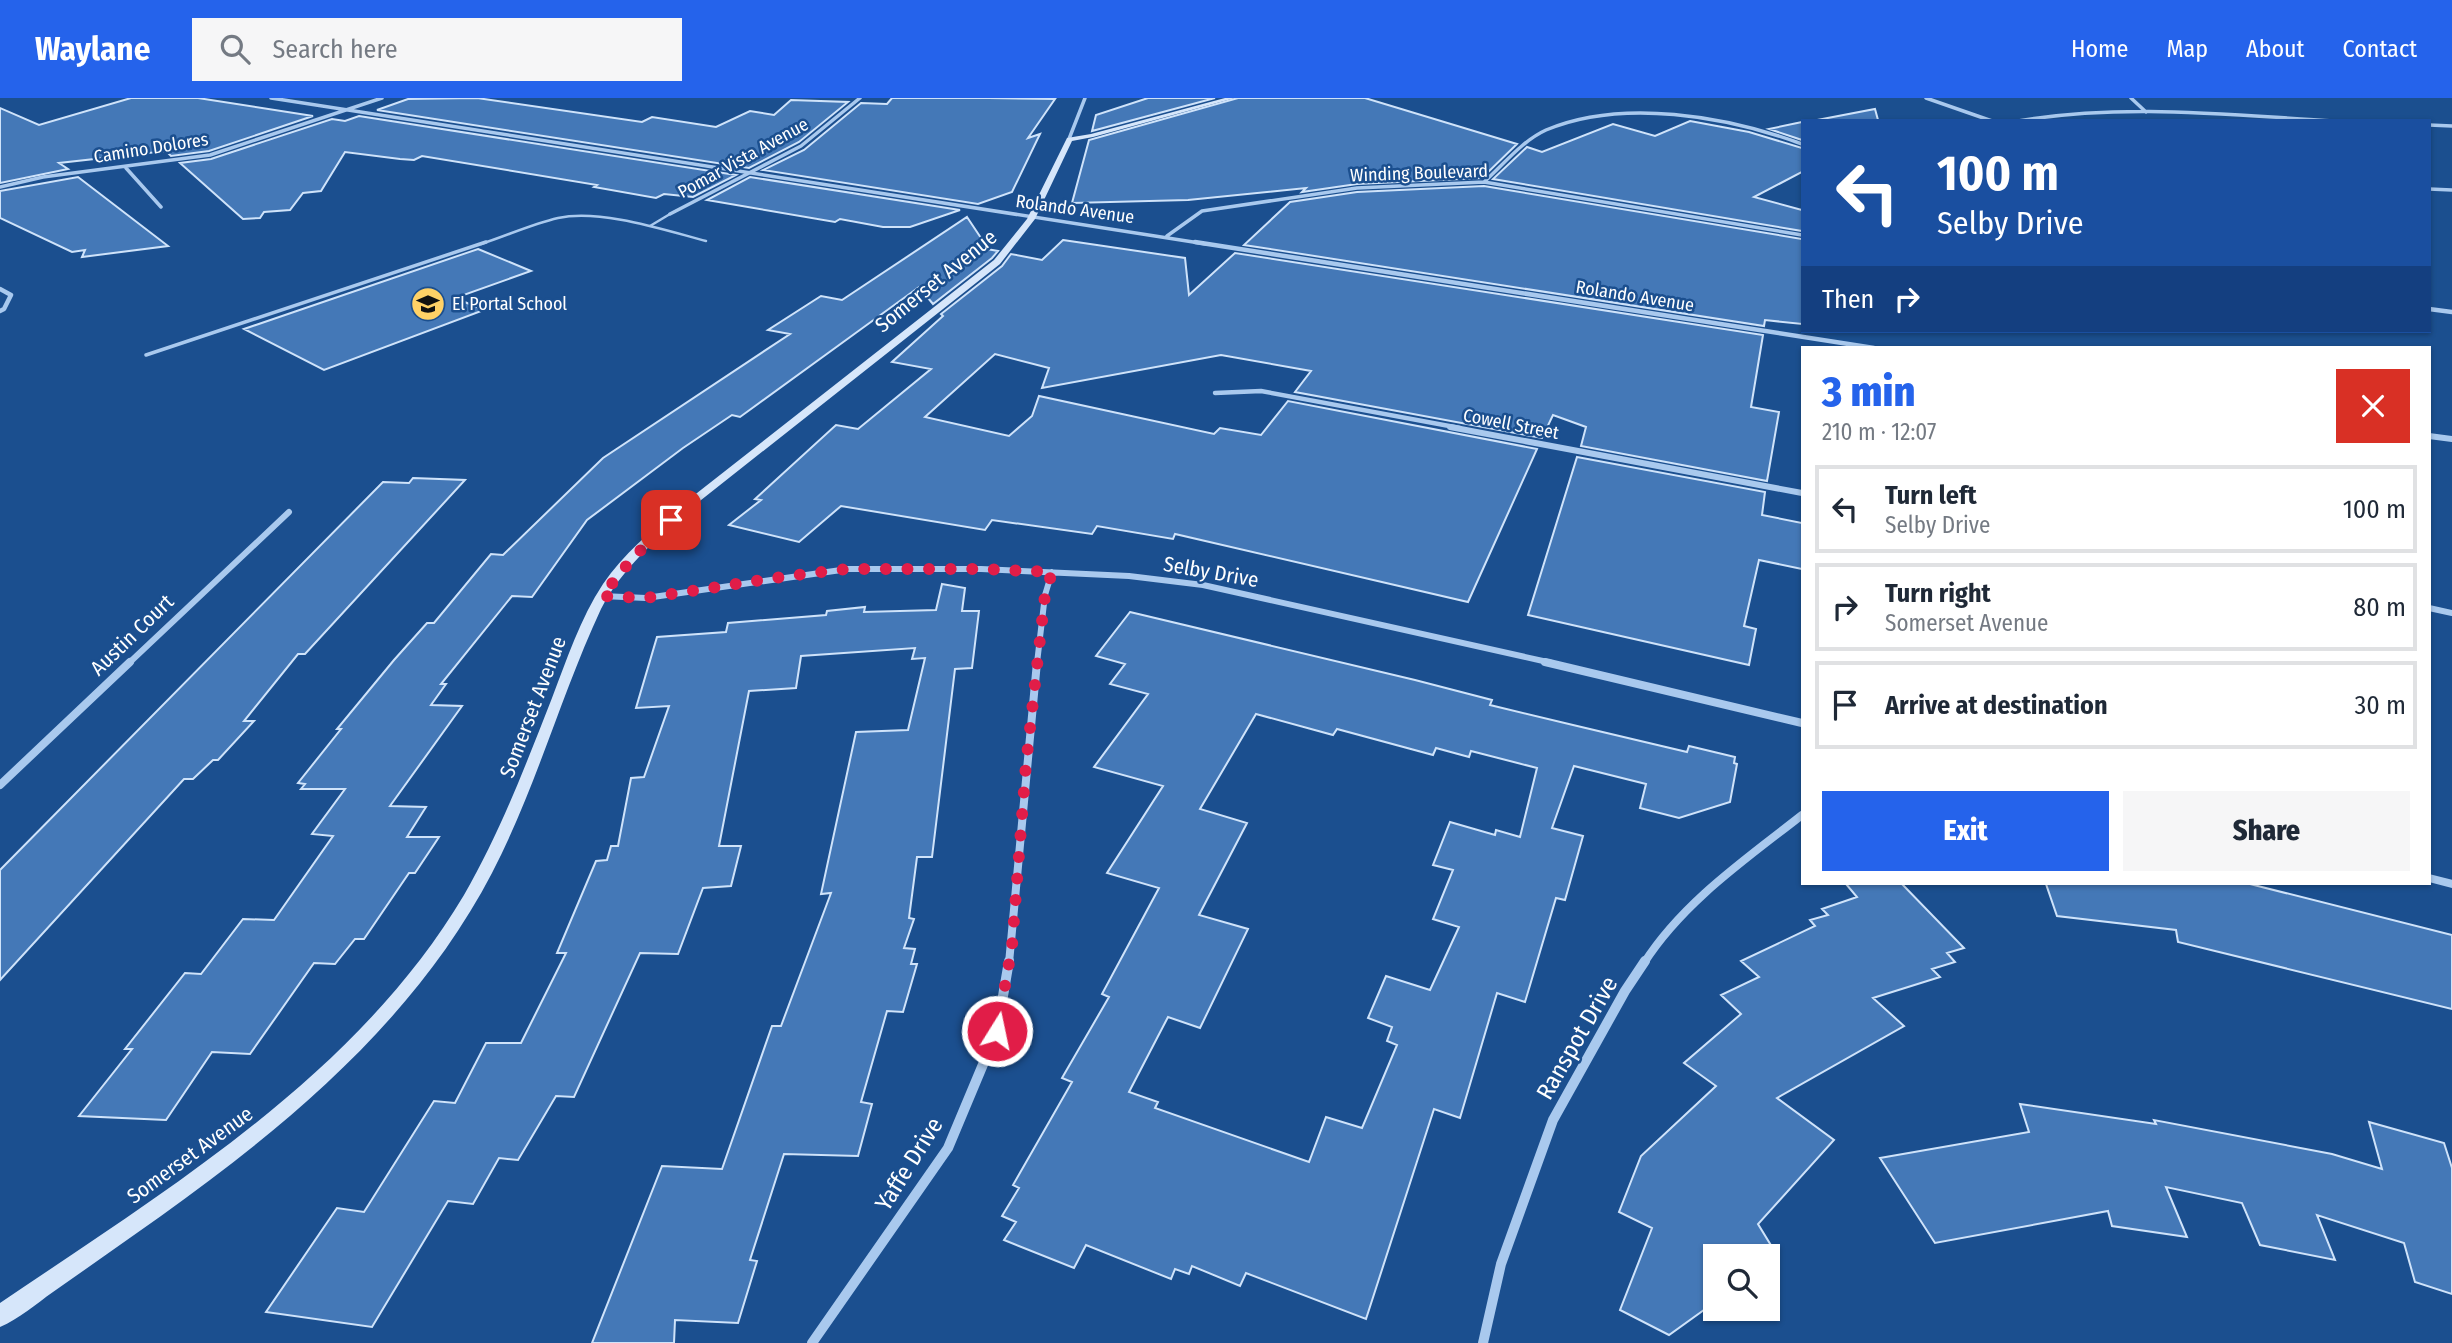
<!DOCTYPE html>
<meta charset="utf-8">
<style>
body{margin:0;font-family:"Fira Sans Condensed",sans-serif;background:#f6f6f7;color:#1f2937;height:100vh;display:flex;flex-direction:column;font-size:26px;white-space:nowrap}
*{box-sizing:border-box;margin:0}
p{font-size:23px;color:#747a83}
.icon{flex:none;width:38px;height:38px;fill:none;stroke:currentColor;stroke-width:2;stroke-linecap:round;stroke-linejoin:round}
.map{position:relative;flex:1;overflow:hidden}
.side{position:absolute;left:1801px;top:248px;width:630px;height:539px;display:flex;flex-direction:column;background:#fff;border-radius:0px;box-shadow:0 2px 5px #0004}
.side>*{flex:none}
.banner{position:absolute;left:1801px;top:21px;width:630px;height:214px;border-radius:0px;box-shadow:0 2px 5px #0004;background:#1a4fa0;color:#fff;overflow:hidden}
.tools{position:absolute;left:1703px;top:1146px;display:grid;gap:14px}
.tools a{display:grid;place-items:center;width:77px;height:77px;border-radius:0px;background:#fff;box-shadow:0 2px 5px #0004;font-size:35px}
.pin{position:absolute;display:grid;place-items:center;width:60px;height:60px;color:#fff;margin:-30px;border-radius:14px;box-shadow:0 4px 10px #0006}
.me{position:absolute;width:77px;margin:-38px;rotate:10deg;stroke-linejoin:round;filter:drop-shadow(0 0 5px #0008)}
.turn{display:flex;align-items:center;gap:24px;height:147px;padding:0 21px;font-size:32px}
.turn .icon{width:91px;height:91px;stroke-width:2.5}
.turn b{display:block;font-size:49px;line-height:60px}
.then{display:flex;align-items:center;height:66px;padding:0 21px;background:#0003;gap:14px;font-size:26px}
.round{display:grid;place-items:center;flex:none;width:74px;height:74px;border-radius:0px;background:#f6f6f7}
.summary{display:flex;align-items:center;justify-content:space-between;height:119px;padding:0 21px}
h1{font-size:42px;font-weight:800;line-height:52px;color:#2563eb}
.primary-button{display:flex;gap:14px;margin-top:auto;padding:14px 21px}
.primary-button a{flex:1;height:80px;border-radius:0px;background:#2563eb;color:#fff;font-size:28px;font-weight:800;line-height:80px;text-align:center}
.primary-button a+a{background:#f6f6f7;color:#1f2937}
ul{padding:0;list-style:none}
li{display:flex;align-items:center;gap:21px;height:88px;margin:0 14px 10px;padding:0 7px;border:4px solid #e0e1e3;border-radius:0px}
li div{flex:1}
li b{display:block;font-size:26px}
li em{font-style:normal}
header{display:flex;align-items:center;gap:42px;box-sizing:border-box;height:98px;padding:0 35px;background:#2563eb;color:#fff}
header strong{font-size:33px}
nav{display:flex;gap:38px;margin-inline-start:auto;font-size:24px}
.search{width:490px;height:63px;background:#f6f6f7;display:flex;align-items:center;gap:18px;box-sizing:border-box;padding:0 24px;border-radius:0px;color:#747a83;font-size:26px}
.map>svg:first-child{display:block}
</style>
<header>
<strong>Waylane</strong>
<div class="search"><svg class="icon" aria-label="search" viewBox="0 0 24 24"><circle cx="10" cy="10" r="6"/><path d="M15 15l6 6"/></svg>Search here</div>
<nav><a>Home</a><a>Map</a><a>About</a><a>Contact</a></nav>
</header>
<div class="map">
<svg width="2452" height="1245" viewBox="0 0 2452 1245">
<rect width="100%" height="100%" fill="#1b4f8f"/>
<path fill="#4478b7" stroke="#cfe3fa" stroke-width="2" fill-rule="evenodd" d="M131,0H198L313,18L209,53L171,58L166,53L59,65L68,71L0,85V10L39,27Z
M477,0L642,24L652,19L716,29L750,13L774,17L791,2L848,4L799,44L749,70L377,12L408,1Z
M892,0H989L1055,1L1028,40L1040,36L1012,94L978,106L763,72L804,52L861,5L887,6Z
M1148,0H1215L1092,33L1096,17Z
M1238,0H1365L1517,46L1482,80L1357,86L1302,94L1306,90L1188,102L1072,105L1089,42Z
M1875,11L1878,22L1876,23H1812Z
M359,18L736,77L693,99L664,96L656,100L594,89L597,87L422,58L414,62L400,61L345,54L321,93L303,95L290,112L264,114L260,120L243,121L180,65L211,61L332,21L345,23Z
M1690,23L1749,34L1802,50V74L1754,99L1802,112V133L1493,81L1527,49L1542,54L1613,26L1655,38Z
M1802,24V42L1769,31Z
M78,79L168,148L82,159L85,152L72,154L0,120V93Z
M750,79L960,112L910,129H883L840,121L835,124L707,102Z
M1484,88L1802,141V226L1765,222L1764,228L1244,147L1290,104L1357,94Z
M967,119L983,143L975,149L998,153L992,160L933,206L919,189L740,319L732,317L683,350L587,422L532,499L512,498L441,586H446L431,607L462,608L390,708L426,709L407,739H439L415,775H409L364,841H355L335,866L314,865L250,956L212,954L166,1022L79,1018L132,951H125L185,875L201,876L243,821L274,822L333,738L312,736L345,691H301L305,686L298,685L341,631H337L394,562L427,525H434L491,456L503,457L603,360L790,236L768,232L821,198L842,202Z
M1063,142L1185,160L1189,197L1235,155L1763,237L1751,309L1779,314L1767,383L1581,348L1586,329L1553,317L1542,340L1295,294L1311,273L1221,257L1042,290L1049,270L995,256L925,319L1009,338L1032,318L1039,298L1214,336L1220,330L1261,337L1288,303L1537,351L1468,504L1175,436L1173,441L1097,428L1092,436L992,422L985,432L841,408L799,444L729,427L761,402L755,401L836,327L858,331L931,271L892,264L943,218L941,216L1002,168L1011,156L1042,162Z
M478,151L531,173L455,200L484,212L324,272L244,231Z
M1577,359L1765,394L1762,417L1802,425V471L1759,462L1744,528L1756,531L1749,567L1528,517Z
M413,380L465,382L305,556H298L244,623H254L218,662H213L193,681H184L0,882V772L383,384L409,385Z
M942,486L965,490L962,513H979L972,570L955,571L932,759H917L909,820L914,821L904,850L915,851L911,866H917L903,914L887,913L861,1004L872,1006L858,1058L784,1056L750,1162L757,1163L738,1225L675,1222L674,1245H592L662,1068L722,1071L772,928H781L831,795L821,796L856,634L908,632L925,560L912,561L915,550L801,558L796,590L749,593L719,748H741L731,788L703,790L678,856L640,855L574,999L556,998L518,1062L499,1060L473,1106L448,1103L372,1229L266,1214L337,1110L364,1114L434,1003L455,1005L486,945H521L566,855H557L596,763L607,762L611,748H618L631,680L644,679L669,608L636,610L657,539L726,534L728,525L826,517L827,513L865,509L864,514L936,512Z
M1130,514L1415,582L1492,602L1490,607L1573,627L1687,654L1689,648L1735,659L1734,665L1737,666L1730,704L1679,720L1640,710L1646,686L1574,668L1552,730L1583,738L1565,802L1556,800L1525,904L1497,895L1460,1020L1434,1011L1366,1221L1246,1175L1240,1188L1192,1168L1189,1176L1175,1171L1171,1181L1086,1147L1074,1170L1004,1142L1016,1124L1002,1118L1019,1090L1013,1087L1072,984L1062,980L1109,899L1102,896L1159,790L1107,775L1163,688L1094,669L1148,596L1110,586L1125,566L1096,558ZM1256,616L1333,637L1337,631L1433,657L1436,650L1469,659L1471,653L1537,670L1520,739L1496,732L1495,737L1450,724L1433,767L1453,772L1433,821L1459,829L1430,892L1386,878L1368,920L1392,929L1387,943L1397,947L1362,1030L1326,1019L1309,1064L1155,1010L1158,1004L1129,994L1168,919L1200,930L1248,831L1199,817L1247,725L1200,711Z
M1846,786H1902L1964,850L1947,855L1955,864L1932,871L1940,879L1873,900L1904,928L1777,1000L1834,1042L1758,1126L1772,1149L1768,1165V1158H1715V1204L1669,1237L1620,1212L1652,1130L1619,1114L1641,1058L1716,988L1684,965L1741,916L1721,897L1759,879L1741,863L1815,828L1810,822L1828,817L1822,811L1857,799Z
M2046,786H2250L2452,837V911L2178,844L2176,832L2057,818Z
M2020,1006L2156,1026L2154,1022L2332,1056L2382,1071L2369,1024L2444,1045L2452,1070V1196L2415,1184L2404,1145L2317,1117L2335,1162L2260,1147L2242,1105L2166,1089L2187,1139L2112,1128L2108,1113L1935,1145L1880,1060L2029,1034Z"/>
<g fill="none" stroke-linecap="round" stroke-linejoin="round">
<path stroke="#a9c9ee" stroke-width="2.5" d="M650,128L670,116
M481,146C506,138 532,126 558,120C601,111 664,132 706,143"/>
<path stroke="#a9c9ee" stroke-width="3.5" d="M146,257L486,144"/>
<path stroke="#a9c9ee" stroke-width="3.5" d="M271,0L1206,146
M1926,0L1992,23
M2131,0L2146,14
M2018,23C2124,5 2228,17 2334,23
M2429,27L2452,28
M1069,41L1085,0
M126,70L161,109
M1484,84C1503,67 1522,43 1546,32C1622,0 1726,18 1802,46
M0,89L43,79L210,57L382,0
M2429,91L2452,92
M670,116L801,48L860,0
M1167,138L1202,113L1357,90L1484,84L1802,137"/>
<path stroke="#a9c9ee" stroke-width="4.5" d="M1195,144L1874,250
M0,191L11,197L4,211L0,213
M2429,211L2452,214
M1215,295L1261,293L1460,330"/>
<path stroke="#a9c9ee" stroke-width="6" d="M1450,329L1802,395
M2429,338L2452,341
M602,498L646,500L848,471H981L1129,478L1203,487L1552,565
M2429,510L2452,515
M129,565L289,414
M1037,565L1045,497L1052,474"/>
<path stroke="#a9c9ee" stroke-width="8" d="M1545,564L1802,625
M0,687L130,564
M2429,780L2452,786
M1009,865L1037,564
M1644,865C1683,804 1746,761 1802,717"/>
<path stroke="#a9c9ee" stroke-width="10" d="M812,1245L948,1050L997,933L1009,863
M1483,1245L1501,1166L1553,1022L1625,893L1645,863"/>
<path fill="#d6e6fa" fill-rule="evenodd" d="M1225,0H1235L1093,39L1072,43L1035,121L1000,166L691,410C657,441 622,470 601,511C561,597 536,690 492,775C417,919 291,1025 161,1118C125,1143 89,1169 53,1194C36,1206 19,1221 0,1229V1205C168,1091 357,977 464,797C500,735 526,666 552,600C567,561 580,521 603,486C624,455 655,430 683,406L994,162L1027,121L1067,40L1091,36Z"/>
</g>
<g fill="none" stroke-linecap="round" stroke-linejoin="round">
<path stroke="#e11d48" stroke-width="12" stroke-dasharray="0 21.6" d="M671,422L631,462L602,498L646,500L788,478L848,471H981L1052,474L1045,497L1026,666L1012,848L997,933"/>
</g>
<defs>
<g id="school-disc" transform="scale(1.75)"><circle r="9.5" fill="#ffd166" stroke="#1b4f8f"/><path d="M0-5L7-2L0 1L-7-2ZM-4 1L0 2.5L4 1V4Q0 6-4 4Z" fill="#111"/></g>
</defs>
<g fill-rule="evenodd">
<use href="#school-disc" x="428" y="206"/>
</g>
<g text-anchor="middle" stroke-width="5" stroke-linejoin="round" paint-order="stroke">
<g font-size="18" fill="#fff" stroke="#1b4f8f">
<text transform="translate(151 50) rotate(-9)" y="6">Camino Dolores</text>
<text transform="translate(743 60) rotate(-29)" y="6">Pomar Vista Avenue</text>
<text transform="translate(1419 75) rotate(-2)" y="6">Winding Boulevard</text>
<text transform="translate(1075 111) rotate(8)" y="6">Rolando Avenue</text>
<text transform="translate(1635 198) rotate(9)" y="6">Rolando Avenue</text>
<text transform="translate(1511 326) rotate(11)" y="6">Cowell Street</text>
</g>
<g font-size="18" fill="#fff" stroke="#1b4f8f" text-anchor="start">
<text x="452" y="212">El Portal School</text>
</g>
<g font-size="21" fill="#fff" stroke="#1b4f8f">
<text transform="translate(936 183) rotate(-39)" y="7">Somerset Avenue</text>
<text transform="translate(1211 474) rotate(10)" y="7">Selby Drive</text>
<text transform="translate(132 537) rotate(-44)" y="7">Austin Court</text>
<text transform="translate(533 609) rotate(-69)" y="7">Somerset Avenue</text>
<text transform="translate(190 1057) rotate(-36)" y="7">Somerset Avenue</text>
</g>
<g font-size="24" fill="#fff" stroke="#1b4f8f">
<text transform="translate(1577 940) rotate(-60)" y="8">Ranspot Drive</text>
<text transform="translate(909 1066) rotate(-58)" y="8">Yaffe Drive</text>
</g>
</g>
</svg>
<div class="tools">
<a><svg class="icon" aria-label="search" viewBox="0 0 24 24"><circle cx="10" cy="10" r="6"/><path d="M15 15l6 6"/></svg></a>
</div>
<div class="pin" style="left:671px;top:422px;background:#d93025"><svg class="icon" aria-label="arrive" viewBox="0 0 24 24"><path d="M6 21V4h12l-3 4 3 4H6"/></svg></div>
<svg class="me" style="left:997px;top:933px" viewBox="-20 -20 40 40"><circle r="17" fill="#e11d48" stroke="#fff" stroke-width="3"/><path d="M0-11L8 9 0 5-8 9z" fill="#fff"/></svg>
<div class="banner">
<div class="turn"><svg class="icon" aria-label="left" viewBox="0 0 24 24"><path d="M17 20v-9H6M10 6l-5 5 5 5"/></svg><div><b>100 m</b>Selby Drive</div></div>
<div class="then">Then<svg class="icon" aria-label="right" viewBox="0 0 24 24"><path d="M7 20v-9h11M14 6l5 5-5 5"/></svg></div>
</div>
<section class="side">
<div class="summary"><div><h1>3 min</h1><p>210 m · 12:07</p></div><a class="round" style="background:#d93025;color:#fff"><svg class="icon" aria-label="close" viewBox="0 0 24 24"><path d="M6 6l12 12M18 6L6 18"/></svg></a></div>
<ul>
<li><svg class="icon" aria-label="left" viewBox="0 0 24 24"><path d="M17 20v-9H6M10 6l-5 5 5 5"/></svg><div><b>Turn left</b><p>Selby Drive</p></div><em>100 m</em></li>
<li><svg class="icon" aria-label="right" viewBox="0 0 24 24"><path d="M7 20v-9h11M14 6l5 5-5 5"/></svg><div><b>Turn right</b><p>Somerset Avenue</p></div><em>80 m</em></li>
<li><svg class="icon" aria-label="arrive" viewBox="0 0 24 24"><path d="M6 21V4h12l-3 4 3 4H6"/></svg><div><b>Arrive at destination</b></div><em>30 m</em></li>
</ul>
<div class="primary-button"><a>Exit</a><a>Share</a></div>
</section>
</div>
